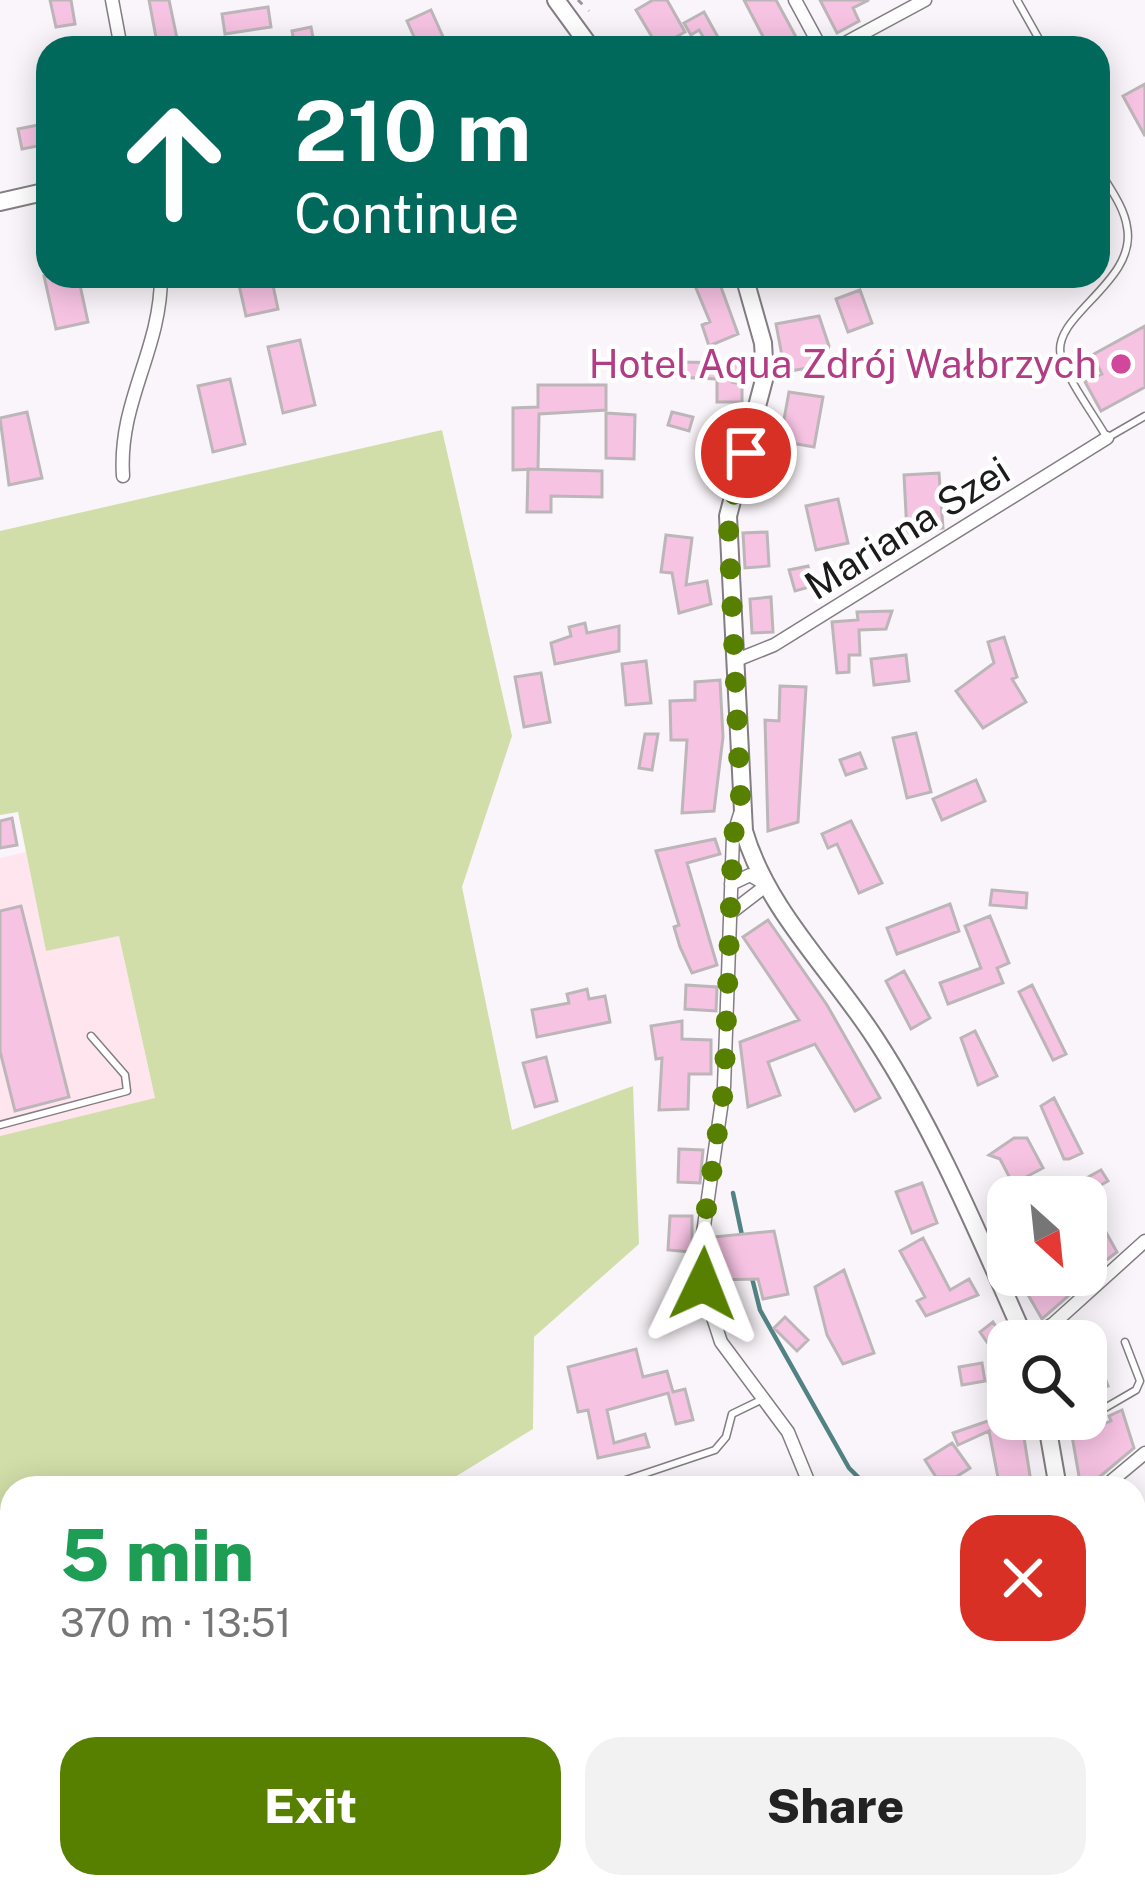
<!DOCTYPE html>
<meta charset="utf-8">
<style>
body{margin:0;font-family:"Public Sans",sans-serif;background:#f2f2f2;color:#222;height:100vh;display:flex;flex-direction:column;font-size:45px;white-space:nowrap}
*{box-sizing:border-box;margin:0}
p{font-size:39px;color:#767676}
.icon{flex:none;width:66px;height:66px;fill:none;stroke:currentColor;stroke-width:2;stroke-linecap:round;stroke-linejoin:round}
.map{position:relative;flex:1;overflow:hidden}
.side{position:absolute;left:0px;top:1476px;width:1146px;height:423px;display:flex;flex-direction:column;background:#fff;border-radius:36px 36px 0 0;box-shadow:0 6px 30px #0003}
.side>*{flex:none}
.hud{position:absolute;left:36px;top:36px;width:1074px;height:252px;border-radius:36px;box-shadow:0 6px 30px #0003;background:#00695c;color:#fff;overflow:hidden}
.needle{width:78px;rotate:153deg}
.buttons{position:absolute;left:987px;top:1176px;display:grid;gap:24px}
.buttons a{display:grid;place-items:center;width:120px;height:120px;border-radius:24px;background:#fff;box-shadow:0 6px 30px #0003;font-size:60px}
.pin{position:absolute;display:grid;place-items:center;width:102px;height:102px;color:#fff;margin:-51px;border:6px solid #fff;border-radius:50%;box-shadow:0 3px 12px #0007}
.me{position:absolute;width:132px;margin:-66px;rotate:2deg;stroke-linejoin:round;filter:drop-shadow(0 0 9px #0008)}
.turn{display:flex;align-items:center;gap:42px;height:252px;padding:0 60px;font-size:54px}
.turn .icon{width:156px;height:156px;stroke-width:2.5}
.turn b{display:block;font-size:84px;line-height:102px}
.round{display:grid;place-items:center;flex:none;width:126px;height:126px;border-radius:36px;background:#f2f2f2}
.summary{display:flex;align-items:center;justify-content:space-between;height:204px;padding:0 60px}
h1{font-size:72px;font-weight:800;line-height:90px;color:#1e9e55}
.button{display:flex;gap:24px;margin-top:auto;padding:24px 60px}
.button a{flex:1;height:138px;border-radius:36px;background:#578000;color:#fff;font-size:48px;font-weight:800;line-height:138px;text-align:center}
.button a+a{background:#f2f2f2;color:#222}
.map>svg:first-child{display:block}
</style>
<div class="map">
<svg width="1145" height="1897" viewBox="0 0 1145 1897">
<rect width="100%" height="100%" fill="#faf5fa"/>
<path fill="#ffe5ee" d="M26,852L46,951L119,935L155,1099L0,1136V858Z"/>
<path fill="#d2dea9" d="M442,430L512,736L462,887L512,1130L633,1086L639,1244L534,1337L533,1429L437,1488H12V1887H631L614,1897H0V1136L155,1098L119,936L46,951L18,812L0,815V531Z"/>
<g fill="none" stroke-linecap="round" stroke-linejoin="round">
<path stroke="#528384" stroke-width="4.5" d="M733,1193L743,1240
M751,1274L760,1310L849,1468L869,1488
M1134,1880H1145"/>
</g>
<path fill="#f7c3e3" stroke="#bcb6b9" stroke-width="3" d="M50,0H71L75,24L56,27Z
M149,0H169L179,48H158Z
M653,0H667L685,32L658,47L636,10Z
M744,0H776L796,37L769,48Z
M820,0H869L853,8L859,21L837,33Z
M268,7L271,27L225,34L222,14Z
M431,10L448,48H419L407,21Z
M704,12L724,48H710L699,30L691,35L684,23Z
M311,27L315,48H295L292,31Z
M1145,84V136L1123,96Z
M48,123V144L22,149L18,129Z
M44,276H78L88,322L56,329Z
M237,276H271L278,309L246,316Z
M691,276H717L738,334L709,346L702,325L710,322Z
M860,290L872,323L848,332L836,299Z
M819,316L829,346L825,356L810,351L813,367L785,372L776,324Z
M1145,326V387L1101,411L1085,382L1102,374L1092,355Z
M300,340L315,405L283,413L268,347Z
M674,362L742,363V380L731,382L742,384V402H717V379L674,377Z
M230,379L245,444L213,452L198,386Z
M538,385H606V410L539,414L538,469L513,470V408L538,407Z
M789,392L823,397L814,447L780,441Z
M27,412L42,478L9,485L0,418Z
M672,412L693,417L689,431L668,425Z
M606,413L635,415L634,459L606,458Z
M528,469L602,471V497L551,496V512H527Z
M939,473L943,528L907,533L904,475Z
M838,499L848,543L816,550L806,506Z
M767,532L769,566L745,568L743,533Z
M666,535L692,538L686,585L707,581L711,604L679,613L672,573L661,572Z
M808,566L813,586L795,591L789,570Z
M771,597L773,632L752,633L750,599Z
M892,611L886,629L859,630L860,655H849V672L837,673L832,622L858,620L857,612Z
M585,623L587,633L619,626V651L555,664L551,643L571,636L569,627Z
M1004,637L1017,677L1012,679L1026,702L983,728L956,691L994,663L988,642Z
M906,655L909,681L874,685L871,659Z
M646,661L651,703L626,705L622,664Z
M541,673L550,722L524,727L515,677Z
M720,680L723,737L714,811L682,813L687,740H671L670,701L695,700V682Z
M780,686L806,687L798,822L768,831L765,720L779,721Z
M916,733L931,792L907,798L893,738Z
M658,734L652,770L639,768L645,734Z
M860,753L866,768L846,775L840,760Z
M976,780L985,801L942,820L933,799Z
M12,818L17,845L0,848V821Z
M851,821L882,883L859,893L837,844L828,848L822,834Z
M715,839L720,854L687,863L717,965L692,973L680,947L674,927L679,925L656,851Z
M992,890L1027,893L1026,908L990,905Z
M950,904L959,931L897,954L887,928Z
M21,906L69,1097L15,1111L0,1051V911Z
M990,916L1009,963L997,968L1003,983L948,1004L940,983L981,968L965,926Z
M768,920L827,1005L880,1098L855,1111L815,1044L768,1062L780,1095L748,1107L740,1042L799,1020L743,937Z
M904,971L930,1018L911,1029L886,981Z
M686,985L717,987L716,1011L685,1009Z
M1032,985L1066,1054L1053,1060L1019,992Z
M587,989L589,999L605,996L610,1022L537,1037L532,1010L569,1003L567,994Z
M682,1021V1039L711,1040V1074H689L688,1109L659,1110L662,1058L656,1059L651,1026Z
M975,1031L997,1076L978,1085L961,1038Z
M546,1057L557,1101L535,1107L523,1063Z
M1054,1098L1082,1153L1069,1159H1064L1041,1106Z
M1014,1138H1027L1043,1168L1013,1184L1000,1159L989,1155Z
M679,1149L703,1150L700,1183L678,1182Z
M1101,1170L1108,1181L1085,1194L1079,1182Z
M922,1183L937,1223L912,1233L896,1192Z
M670,1216H692V1252L668,1250Z
M1097,1216L1117,1252L1096,1268L1086,1249V1222Z
M774,1231L788,1294L763,1299L758,1279L713,1280V1237Z
M923,1238L950,1290L969,1279L978,1295L926,1316L917,1301L925,1297L900,1251Z
M844,1270L874,1353L843,1364L827,1335L815,1287Z
M1060,1275H1076L1081,1285L1042,1319L1027,1293Z
M785,1317L808,1340L797,1351L774,1328Z
M993,1322L1008,1344V1352L998,1358L980,1332Z
M1086,1324L1108,1386L1086,1393Z
M636,1349L643,1377L667,1371L673,1392L685,1389L693,1420L676,1424L668,1393L607,1410L614,1443L645,1434L649,1447L598,1458L588,1410L578,1412L568,1367Z
M982,1363L985,1381L962,1385L959,1367Z
M1122,1410L1134,1448L1097,1479L1080,1482L1072,1436L1111,1421L1109,1416Z
M1008,1414V1419H1021L1032,1488H1000L989,1431L958,1445L953,1433Z
M952,1443L970,1468L956,1477H936L925,1460Z"/>
<g fill="none" stroke-linecap="round" stroke-linejoin="round">
<g stroke="#827e82" stroke-width="9">
<path id="lane" d="M1017,0L1044,48
M1098,168C1108,186 1124,206 1127,227C1138,282 1050,316 1061,356C1069,383 1093,413 1107,438L1145,416
M0,1125L127,1091L125,1075L91,1036
M1086,1419L1136,1390L1140,1381L1125,1342
M1052,1432L1085,1419
M602,1488L715,1450L726,1437L732,1414L763,1399"/>
</g>
<g stroke="#827e82" stroke-width="15">
<path id="street" d="M112,0L121,48
M795,0L821,48
M836,48L925,0
M123,476C118,401 161,351 161,276
M734,661L774,645L1107,438
M740,814L733,836L724,1087L703,1233L702,1284L721,1342L788,1432L811,1488
M731,884L750,875L767,885L733,911
M1026,1340L1053,1324L1145,1241
M1103,1488L1145,1453
M1048,1887L1058,1897"/>
</g>
<g stroke="#827e82" stroke-width="20">
<path id="secondary" d="M556,0L591,48
M0,202L48,191
M744,276L763,343L765,376L728,516L744,831C767,910 831,970 875,1038C936,1131 981,1240 1026,1341
M1046,1419L1058,1488
M1134,1698L1145,1709"/>
</g>
<path stroke="#989498" stroke-width="3" stroke-dasharray="6 9" stroke-linecap="butt" d="M578,0L589,11
M1142,1754L1145,1752"/>
<use href="#lane" stroke="#fff" stroke-width="6"/>
<use href="#street" stroke="#fff" stroke-width="12"/>
<use href="#secondary" stroke="#fff" stroke-width="16"/>
</g>
<g fill="none" stroke-linecap="round" stroke-linejoin="round">
<path stroke="#578000" stroke-width="21" stroke-dasharray="0 37.8" d="M703,1284V1233L724,1087L733,836L741,809L728,516L746,453"/>
</g>
<circle fill="#d1479c" stroke="#fff" stroke-width="4.5" cx="1121" cy="364" r="12"/>
<g text-anchor="middle" stroke-width="9" stroke-linejoin="round" paint-order="stroke">
<g font-size="39" fill="#b23c85" stroke="#fff" text-anchor="end">
<text x="1097" y="378">Hotel Aqua Zdrój Wałbrzych</text>
</g>
<g font-size="39" fill="#1c1b1c" stroke="#fff">
<text transform="translate(907 528) rotate(-32)" y="14">Mariana Szei</text>
</g>
</g>
</svg>
<div class="buttons">
<a><svg class="needle" viewBox="-14 -14 28 28"><path d="M0-13l5 13h-10z" fill="#e53935"/><path d="M0 13l5-13h-10z" fill="#767676"/></svg></a>
<a><svg class="icon" aria-label="search" viewBox="0 0 24 24"><circle cx="10" cy="10" r="6"/><path d="M15 15l6 6"/></svg></a>
</div>
<div class="pin" style="left:746px;top:453px;background:#d93025"><svg class="icon" aria-label="arrive" viewBox="0 0 24 24"><path d="M6 21V4h12l-3 4 3 4H6"/></svg></div>
<svg class="me" style="left:703px;top:1284px" viewBox="-20 -20 40 40"><path d="M0-17L14 15 0 8-14 15z" fill="#578000" stroke="#fff" stroke-width="4"/></svg>
<div class="hud">
<div class="turn"><svg class="icon" aria-label="ahead" viewBox="0 0 24 24"><path d="M12 20V5M6 11l6-6 6 6"/></svg><div><b>210 m</b>Continue</div></div>
</div>
<section class="side">
<div class="summary"><div><h1>5 min</h1><p>370 m · 13:51</p></div><a class="round" style="background:#d93025;color:#fff"><svg class="icon" aria-label="close" viewBox="0 0 24 24"><path d="M6 6l12 12M18 6L6 18"/></svg></a></div>
<div class="button"><a>Exit</a><a>Share</a></div>
</section>
</div>
